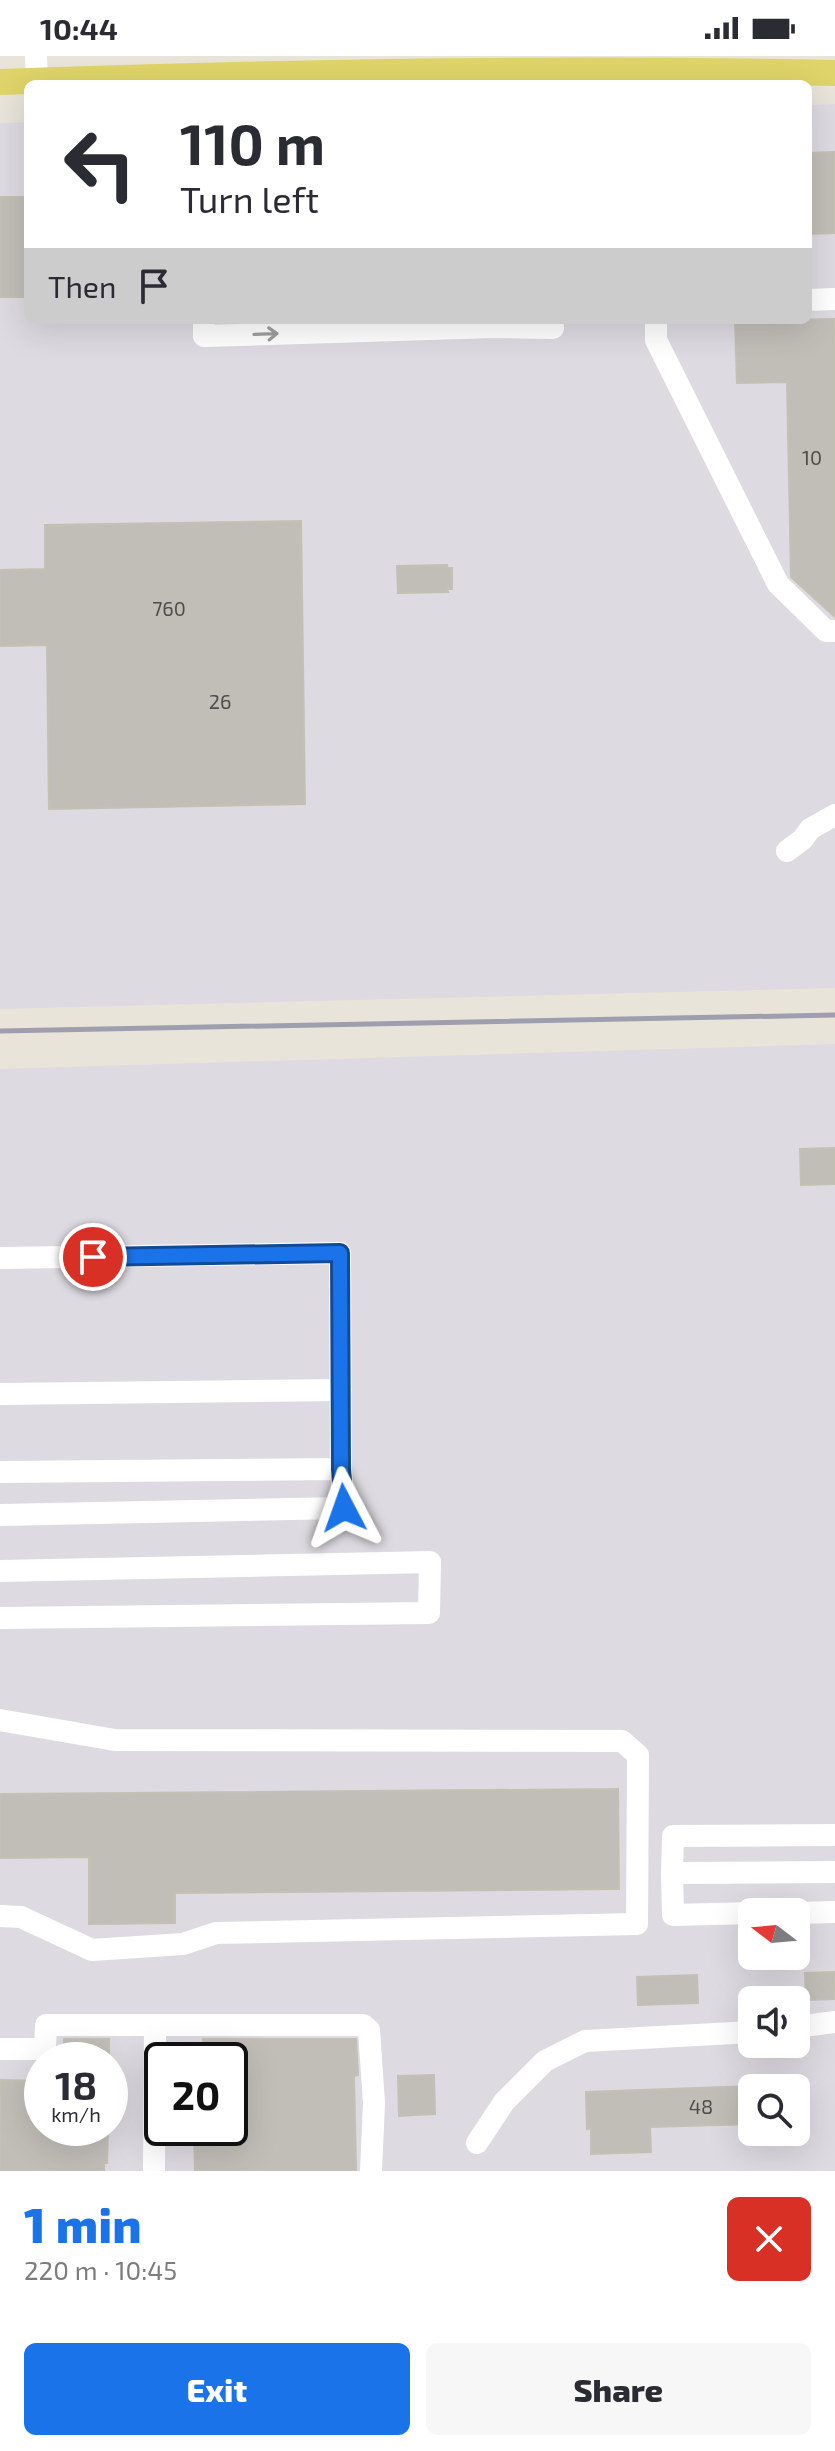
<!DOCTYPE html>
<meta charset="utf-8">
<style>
body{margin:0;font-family:"Exo 2",sans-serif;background:#f7f7f7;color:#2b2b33;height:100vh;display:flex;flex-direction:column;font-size:30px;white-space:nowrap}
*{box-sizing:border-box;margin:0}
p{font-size:26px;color:#7c7c81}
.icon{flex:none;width:44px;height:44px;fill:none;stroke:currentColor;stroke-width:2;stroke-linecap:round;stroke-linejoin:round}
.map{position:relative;height:2115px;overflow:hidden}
.sheet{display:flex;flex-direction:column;background:#fff;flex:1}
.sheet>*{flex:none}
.guide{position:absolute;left:24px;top:24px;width:788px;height:244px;border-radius:12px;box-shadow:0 8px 32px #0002;background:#fff;color:#2b2b33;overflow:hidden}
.needle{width:52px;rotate:286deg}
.fabs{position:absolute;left:738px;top:1842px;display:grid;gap:16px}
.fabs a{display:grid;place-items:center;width:72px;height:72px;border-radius:12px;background:#fff;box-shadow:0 8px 32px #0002;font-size:40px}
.speed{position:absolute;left:24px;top:1986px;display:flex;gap:16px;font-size:40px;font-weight:700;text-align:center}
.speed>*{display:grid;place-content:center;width:104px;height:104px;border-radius:50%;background:#fff;box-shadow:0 8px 32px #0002;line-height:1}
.speed small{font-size:20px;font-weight:400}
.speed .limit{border:4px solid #111;border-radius:12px;background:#fff;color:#111}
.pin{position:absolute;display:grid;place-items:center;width:68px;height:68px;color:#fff;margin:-34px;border:4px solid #fff;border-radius:50%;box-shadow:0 2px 8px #0007}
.me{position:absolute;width:88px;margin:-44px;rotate:356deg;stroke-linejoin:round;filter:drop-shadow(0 0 6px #0008)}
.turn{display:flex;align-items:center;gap:28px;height:168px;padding:0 24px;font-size:36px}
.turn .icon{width:104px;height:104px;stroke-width:2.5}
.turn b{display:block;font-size:56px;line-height:68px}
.then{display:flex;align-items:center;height:76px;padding:0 24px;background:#0003;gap:16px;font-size:30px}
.round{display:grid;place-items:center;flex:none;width:84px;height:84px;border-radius:12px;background:#f7f7f7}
.headline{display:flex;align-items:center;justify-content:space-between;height:136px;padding:0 24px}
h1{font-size:48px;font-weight:800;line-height:60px;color:#1a73e8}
.cta{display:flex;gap:16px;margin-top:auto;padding:16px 24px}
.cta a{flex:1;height:92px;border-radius:12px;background:#1a73e8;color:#fff;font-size:32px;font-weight:800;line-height:92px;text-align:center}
.cta a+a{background:#f7f7f7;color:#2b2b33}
.status{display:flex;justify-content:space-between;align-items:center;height:56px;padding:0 40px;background:#fff;direction:ltr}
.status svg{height:22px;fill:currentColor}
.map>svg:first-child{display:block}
</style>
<div class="status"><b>10:44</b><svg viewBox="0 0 49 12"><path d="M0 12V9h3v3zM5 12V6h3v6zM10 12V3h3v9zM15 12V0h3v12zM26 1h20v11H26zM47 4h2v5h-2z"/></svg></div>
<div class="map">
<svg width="835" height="2115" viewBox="0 0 835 2115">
<rect width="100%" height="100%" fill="#e8e4da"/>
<path fill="#dddae1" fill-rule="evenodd" d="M835,48V932L0,953V67L28,66V264H808V49Z
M835,988V2115H0V1013ZM752,1856H796V1900H752ZM752,1944H796V1988H752ZM42,2004H110V2072H42ZM162,2004H230V2072H162ZM752,2032H796V2076H752Z"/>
<path fill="#c0beb7" stroke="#c3c0b4" stroke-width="2" d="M835,96V177L808,178V97Z
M0,141H28V241H0Z
M835,263V561L791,521L787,326L737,327L735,265Z
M301,465L305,748L49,753L47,589L0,590V514L45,513V469Z
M447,509V512H452V533H447L448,536L398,537L397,510Z
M835,1092V1128L801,1129L800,1093Z
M618,1733L619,1833L175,1837V1867L89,1868V1801L0,1802V1738Z
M835,1916V1943L806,1944L805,1917Z
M697,1919L698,1947L638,1949L637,1921Z
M64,1983H109V2004H64Z
M203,1983H356L358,2019L354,2020L356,2115H195L194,2072H230V2004H205Z
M434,2019L435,2058L399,2060L398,2020Z
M0,2024L42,2025V2072H108L107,2107H104V2115H0Z
M752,2030V2068L650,2071L651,2096L591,2098V2072L587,2073L586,2036Z"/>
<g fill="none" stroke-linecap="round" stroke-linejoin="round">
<path stroke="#fff" stroke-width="22" d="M36,0L37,25
M808,244L835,243
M204,264V280L493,271L553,272L552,264
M656,264V284L778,528L826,575H835
M787,795L803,783L810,773L835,759
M0,1202L340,1197L341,1413
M0,1338L341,1334
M0,1416L341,1413L344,1452L0,1459
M0,1515L430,1506L429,1557L0,1562
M0,1664L115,1684L622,1685L638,1699L637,1868L216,1877L183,1888L92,1894L21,1861L0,1860
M672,1817L673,1780L835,1779
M752,1857L673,1859L672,1817L835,1816
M796,1857L835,1856
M796,1971L835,1966
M0,1993H45L46,1969H363L369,1974L374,2047L371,2115
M477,2087L504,2046L545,2005L585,1985L752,1976
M154,2115L155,1970"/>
<path stroke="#ded469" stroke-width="26" d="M0,26C278,16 557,11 835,17"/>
<path stroke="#9e9eaf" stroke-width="5" d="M0,975L835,959"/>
</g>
<defs><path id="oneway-shaft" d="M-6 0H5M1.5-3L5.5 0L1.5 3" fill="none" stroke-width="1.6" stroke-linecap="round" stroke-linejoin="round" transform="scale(2)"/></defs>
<use stroke="#9e9e9e" href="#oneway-shaft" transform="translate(266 278) rotate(-2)"/>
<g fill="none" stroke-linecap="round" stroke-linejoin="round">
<g stroke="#114b97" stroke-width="20">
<path id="route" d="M93,1201L340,1197L341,1413L344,1452"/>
</g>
<use href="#route" stroke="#1a73e8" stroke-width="14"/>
</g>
<g text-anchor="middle" stroke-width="8" stroke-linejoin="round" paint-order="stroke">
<g font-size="20" fill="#4d4d4b">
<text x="812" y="409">10</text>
<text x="169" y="560">760</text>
<text x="220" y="653">26</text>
<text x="701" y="2058">48</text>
</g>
</g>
</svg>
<div class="fabs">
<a><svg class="needle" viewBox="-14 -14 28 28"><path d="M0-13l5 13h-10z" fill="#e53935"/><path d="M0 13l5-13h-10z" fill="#7c7c81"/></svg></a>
<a><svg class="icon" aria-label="sound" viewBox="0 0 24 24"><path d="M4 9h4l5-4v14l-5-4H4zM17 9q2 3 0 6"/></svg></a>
<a><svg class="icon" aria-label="search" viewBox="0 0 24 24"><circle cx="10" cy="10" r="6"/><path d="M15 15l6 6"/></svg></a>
</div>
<div class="speed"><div>18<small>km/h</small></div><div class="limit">20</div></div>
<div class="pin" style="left:93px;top:1201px;background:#d93025"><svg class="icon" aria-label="arrive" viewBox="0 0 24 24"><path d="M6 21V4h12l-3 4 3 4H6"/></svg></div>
<svg class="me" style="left:344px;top:1452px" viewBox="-20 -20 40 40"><path d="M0-17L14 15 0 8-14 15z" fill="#1a73e8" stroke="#fff" stroke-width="4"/></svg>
<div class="guide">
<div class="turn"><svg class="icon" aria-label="left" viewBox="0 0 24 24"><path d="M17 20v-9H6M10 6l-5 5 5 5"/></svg><div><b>110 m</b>Turn left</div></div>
<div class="then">Then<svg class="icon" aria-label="arrive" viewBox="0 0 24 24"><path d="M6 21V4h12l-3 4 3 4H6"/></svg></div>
</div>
</div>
<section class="sheet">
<div class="headline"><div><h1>1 min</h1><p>220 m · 10:45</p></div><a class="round" style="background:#d93025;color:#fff"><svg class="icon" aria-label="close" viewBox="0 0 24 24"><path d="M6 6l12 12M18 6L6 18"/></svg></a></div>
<div class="cta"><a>Exit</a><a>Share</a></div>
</section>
